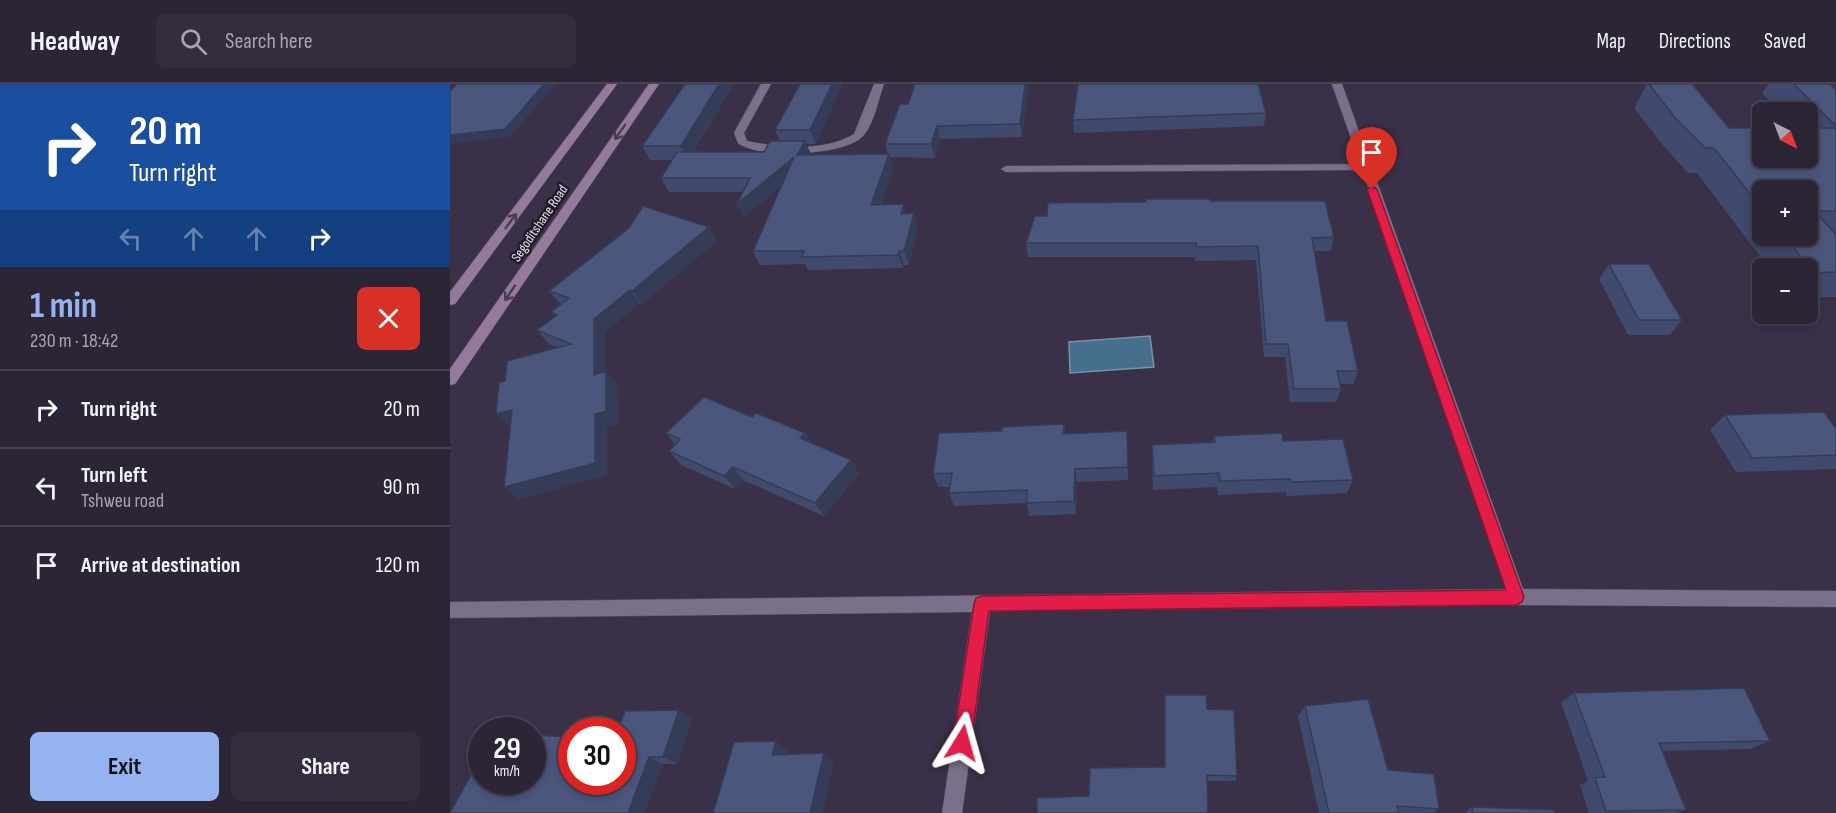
<!DOCTYPE html>
<meta charset="utf-8">
<style>
body{margin:0;font-family:"Sofia Sans Condensed",sans-serif;background:#342d3e;color:#f1f3f6;height:100vh;display:flex;flex-direction:column;font-size:22px;white-space:nowrap}
*{box-sizing:border-box;margin:0}
p{font-size:20px;color:#a6a5ad}
.icon{flex:none;width:33px;height:33px;fill:none;stroke:currentColor;stroke-width:2;stroke-linecap:round;stroke-linejoin:round}
.map{position:relative;flex:1;overflow:hidden}
.details{display:flex;flex-direction:column;background:#2c2536;width:450px}
.details>*{flex:none}
.guide{background:#1a4fa0;color:#fff;overflow:hidden}
.needle{width:39px;rotate:138deg}
.tools{position:absolute;left:1302px;top:18px;display:grid;gap:12px}
.tools a{display:grid;place-items:center;width:66px;height:66px;border-radius:9px;background:#2c2536;box-shadow:0 3px 9px #0003,0 0 0 2px #484251;font-size:30px}
.speed{position:absolute;left:18px;top:633px;display:flex;gap:12px;font-size:30px;font-weight:700;text-align:center}
.speed>*{display:grid;place-content:center;width:78px;height:78px;border-radius:50%;background:#2c2536;box-shadow:0 3px 9px #0003,0 0 0 2px #484251;line-height:1}
.speed small{font-size:15px;font-weight:400}
.speed .limit{border:9px solid #d22;background:#fff;color:#111}
.pin{position:absolute;display:grid;place-items:center;width:51px;height:51px;color:#fff;margin:-62px -26px;border-radius:50% 50% 50% 0;rotate:-45deg;box-shadow:0 0 6px #0007}
.pin .icon{rotate:45deg}
.me{position:absolute;width:66px;margin:-33px;rotate:8deg;stroke-linejoin:round;filter:drop-shadow(0 0 4px #0008)}
.turn{display:flex;align-items:center;gap:21px;height:126px;padding:0 30px;font-size:27px}
.turn .icon{width:78px;height:78px;stroke-width:2.5}
.turn b{display:block;font-size:42px;line-height:51px}
.lanes{display:flex;align-items:center;height:57px;padding:0 30px;background:#0003;justify-content:center;gap:30px;direction:ltr}
.lanes .off{opacity:.35}
.round{display:grid;place-items:center;flex:none;width:63px;height:63px;border-radius:9px;background:#342d3e}
.head{display:flex;align-items:center;justify-content:space-between;height:102px;padding:0 30px}
h1{font-size:36px;font-weight:700;line-height:45px;color:#95b2f1}
.button{display:flex;gap:12px;margin-top:auto;padding:12px 30px}
.button a{flex:1;height:69px;border-radius:9px;background:#95b2f1;color:#111;font-size:24px;font-weight:700;line-height:69px;text-align:center}
.button a+a{background:#342d3e;color:#f1f3f6}
ul{padding:0;list-style:none}
li{display:flex;align-items:center;gap:18px;height:78px;padding:0 30px;border-top:2px solid #484251}
li div{flex:1}
li b{display:block;font-size:22px}
li em{font-style:normal}
header{display:flex;align-items:center;gap:36px;box-sizing:border-box;height:84px;padding:0 30px;background:#2c2536;border-bottom:2px solid #484251}
header strong{font-size:28px}
nav{display:flex;gap:33px;margin-inline-start:auto;font-size:21px}
.search{width:420px;height:54px;background:#342d3e;display:flex;align-items:center;gap:15px;box-sizing:border-box;padding:0 21px;border-radius:9px;color:#a6a5ad;font-size:22px}
main{display:flex;flex:1;min-height:0}
.map>svg:first-child{display:block}
</style>
<header>
<strong>Headway</strong>
<div class="search"><svg class="icon" aria-label="search" viewBox="0 0 24 24"><circle cx="10" cy="10" r="6"/><path d="M15 15l6 6"/></svg>Search here</div>
<nav><a>Map</a><a>Directions</a><a>Saved</a></nav>
</header>
<main>
<section class="details">
<div class="guide">
<div class="turn"><svg class="icon" aria-label="right" viewBox="0 0 24 24"><path d="M7 20v-9h11M14 6l5 5-5 5"/></svg><div><b>20 m</b>Turn right</div></div>
<div class="lanes"><svg class="icon off" aria-label="left" viewBox="0 0 24 24"><path d="M17 20v-9H6M10 6l-5 5 5 5"/></svg><svg class="icon off" aria-label="ahead" viewBox="0 0 24 24"><path d="M12 20V5M6 11l6-6 6 6"/></svg><svg class="icon off" aria-label="ahead" viewBox="0 0 24 24"><path d="M12 20V5M6 11l6-6 6 6"/></svg><svg class="icon" aria-label="right" viewBox="0 0 24 24"><path d="M7 20v-9h11M14 6l5 5-5 5"/></svg></div>
</div>
<div class="head"><div><h1>1 min</h1><p>230 m · 18:42</p></div><a class="round" style="background:#d93025;color:#fff"><svg class="icon" aria-label="close" viewBox="0 0 24 24"><path d="M6 6l12 12M18 6L6 18"/></svg></a></div>
<ul>
<li><svg class="icon" aria-label="right" viewBox="0 0 24 24"><path d="M7 20v-9h11M14 6l5 5-5 5"/></svg><div><b>Turn right</b></div><em>20 m</em></li>
<li><svg class="icon" aria-label="left" viewBox="0 0 24 24"><path d="M17 20v-9H6M10 6l-5 5 5 5"/></svg><div><b>Turn left</b><p>Tshweu road</p></div><em>90 m</em></li>
<li><svg class="icon" aria-label="arrive" viewBox="0 0 24 24"><path d="M6 21V4h12l-3 4 3 4H6"/></svg><div><b>Arrive at destination</b></div><em>120 m</em></li>
</ul>
<div class="button"><a>Exit</a><a>Share</a></div>
</section>
<div class="map">
<svg width="1386" height="729" viewBox="0 0 1386 729">
<rect width="100%" height="100%" fill="#3a3148"/>
<path fill="#456f8d" stroke="#7692ab" stroke-width="1.5" d="M700,252L704,283L620,289L619,258Z"/>
<g fill="none" stroke-linecap="round" stroke-linejoin="round">
<g stroke="#554e60" stroke-width="1">
<path id="street" d="M311,0H321L294,49L297,57C330,64 375,68 404,50L424,0H434C428,16 425,38 413,52C396,72 307,75 288,59L284,49Z
M882,0H892L1073,505L1386,507V523L1067,521L540,527L512,729H492L522,528L0,534V518L1056,505L912,86L556,88L551,85L556,82L910,80Z"/>
</g>
<g stroke="#554e60" stroke-width="1">
<path id="secondary" d="M157,0H167L5,220L0,221V208Z
M199,0H209L5,300L0,301V285Z"/>
</g>
<use href="#street" fill="#7a708a" fill-rule="evenodd"/>
<use href="#secondary" fill="#967a9e" fill-rule="evenodd"/>
</g>
<path fill="#404a6c" fill-rule="evenodd" d="M235,0H284L243,68H314L330,57L325,46L350,0L366,60H356L360,71L438,70L435,60L458,20L579,0L572,53L490,55L485,74L440,73L443,84L431,121L454,120L456,130L464,129L468,143L459,181H454L453,184L358,186L355,180L310,181L303,167L331,102L294,133L287,120L293,108H219L211,94L222,76H200L192,62Z
M1197,0L1279,44L1358,74V28H1330L1312,9L1318,0H1380L1386,6V213H1358V184H1319L1247,89H1238L1212,60L1184,24ZM1312,106L1358,152H1312Z
M816,29L814,42L624,49L623,36Z
M760,117L884,153L881,167H864L876,237L908,287L903,300H890L891,305L886,318H840L835,273H814L806,176L745,177V173H578L576,159L597,132L696,118Z
M259,143L267,157L192,220L190,219L155,248V287L167,300L168,340L157,343V391L69,415L54,403L61,343H60L55,297L108,263L99,260L87,246L105,232L101,228L111,221L99,207L179,144Z
M1159,180L1232,236L1220,251H1178L1149,195Z
M1275,331L1386,345V385L1286,388L1260,346Z
M614,340L615,350L677,347L678,396L627,398L626,430L579,432L577,419L504,422L499,409L500,403H488L483,390L552,347Z
M216,349L361,359L401,376L409,390L374,432L293,396L285,405L231,381L219,367L225,360Z
M764,352L833,357L903,396L897,409L837,412L836,408L768,411L767,403L703,406L702,375V361L763,358Z
M1124,609L1320,657L1300,665L1212,667L1236,726L1227,729H1139L1130,701L1138,697L1111,618Z
M715,611L757,625L787,692L785,697H758L639,712L715,683Z
M855,622L938,686L989,725L983,729H869L848,633Z
M229,626L242,634L227,680H213L172,698Z
M1022,723L1105,729H1016V727Z"/>
<path fill="#343c58" d="M94,0H106L60,53L0,60V51Z
M269,0H284L238,76L231,62Z
M382,0H393L366,60L360,46Z
M575,0H579L572,53L570,40Z
M487,42L490,55L485,74L481,60Z
M355,57L361,70L347,71Z
M439,70L443,84L426,134L421,121Z
M344,73L349,86L294,133L287,120Z
M454,120L458,134L451,130Z
M464,129L468,143L459,181L454,167Z
M259,143L267,157L192,220L182,207Z
M449,167L454,181L453,184L448,171Z
M180,206L190,219L155,248V304L144,291V235Z
M156,287L167,300L168,340L157,343V391L69,415L54,403L145,330Z
M62,326L76,338L60,343L46,330Z
M355,349L364,363L350,354Z
M401,376L409,390L374,432L365,419Z
M283,383L293,396L285,405L274,392Z
M625,385L627,398L626,430L624,417Z
M229,626L242,634L227,680L213,673Z
M326,657L338,666L334,679L322,671Z
M374,669L384,677L373,729H360Z
M199,673L213,680L195,729H178Z"/>
<path fill="#4b567d" stroke="#343c58" stroke-width="1.5" d="M7,0H94L55,45L0,51V7Z
M235,0H269L231,62H192Z
M350,0H382L360,46H325Z
M465,0H575L570,40L487,42L481,60H435L450,20H458Z
M628,0H808L816,29L623,36Z
M1199,0H1242L1279,44H1312V74H1358V44H1386V127H1365L1386,151V188L1364,189L1334,152H1358V106H1312V125L1264,64H1255L1227,36Z
M1344,0H1380L1386,6V42Z
M320,57H355L347,71L439,70L421,121L454,120L451,130L464,129L454,167H449L448,171L352,173L354,167H303L344,73L287,120L300,94H211L227,68H314Z
M695,115H760V117H875L884,153L862,154L876,237H897L908,287H887L891,305H844L838,260H816L808,162L746,163V159H576L585,132H597L598,119L696,118Z
M193,122L259,143L182,207L180,206L144,235V291L156,287V327L145,330V379L54,403L62,326L46,330L49,299L55,297L57,277L121,260L87,246L107,231L101,228L119,214L99,207L179,144Z
M1159,180H1199L1232,236H1189Z
M254,313L302,333L306,329L355,349L350,354L401,376L365,419L283,383L274,392L219,367L230,355L216,349Z
M1374,328L1386,345V371L1302,374L1275,331Z
M614,340L613,350L677,347L678,383L625,385L624,417L577,419V406L499,409L502,389L483,390L489,349L552,347V343Z
M832,349L833,357L893,355L903,396L841,398L840,395L770,397L769,389L704,392L702,361L765,358L764,352Z
M1294,604L1320,657L1209,659L1236,726L1156,727L1145,694L1155,693L1124,609Z
M715,611H756L757,625L784,626L787,692L757,691L758,729H587V714L639,712L640,684L715,683Z
M918,615L938,686L984,690L989,725L947,722L949,729H879L855,622Z
M229,626L213,673H199L178,729H0L32,671V698H82V651L122,653V698H172V646H168L175,627Z
M326,657L322,671L374,669L360,729H263L284,658Z
M1022,723L1104,726L1105,729H1023Z"/>
<defs><path id="oneway-shaft" d="M-6 0H5M1.5-3L5.5 0L1.5 3" fill="none" stroke-width="1.6" stroke-linecap="round" stroke-linejoin="round" transform="scale(1.5)"/></defs>
<g stroke="#493d50">
<use href="#oneway-shaft" transform="translate(170 48) rotate(125)"/>
<use href="#oneway-shaft" transform="translate(61 137) rotate(-53)"/>
<use href="#oneway-shaft" transform="translate(60 209) rotate(124)"/>
</g>
<path fill="#e11d48" stroke="#92132f" stroke-width="1.5" d="M922,102L927,105L1074,513L1072,518L1066,521L539,527L521,659L518,665L512,668L506,665L503,659L524,520L526,514L532,512L1056,506L917,105Z"/>
<g text-anchor="middle" stroke-width="5" stroke-linejoin="round" paint-order="stroke">
<g font-size="14" fill="#e9e3f2" stroke="#201c26">
<text transform="translate(89 139) rotate(-56)" y="5">Segoditshane Road</text>
</g>
</g>
</svg>
<div class="tools">
<a><svg class="needle" viewBox="-14 -14 28 28"><path d="M0-13l5 13h-10z" fill="#e53935"/><path d="M0 13l5-13h-10z" fill="#a6a5ad"/></svg></a>
<a>+</a>
<a>−</a>
</div>
<div class="speed"><div>29<small>km/h</small></div><div class="limit">30</div></div>
<div class="pin" style="left:922px;top:105px;background:#d93025"><svg class="icon" aria-label="arrive" viewBox="0 0 24 24"><path d="M6 21V4h12l-3 4 3 4H6"/></svg></div>
<svg class="me" style="left:512px;top:659px" viewBox="-20 -20 40 40"><path d="M0-17L14 15 0 8-14 15z" fill="#e11d48" stroke="#fff" stroke-width="4"/></svg>
</div>
</main>
